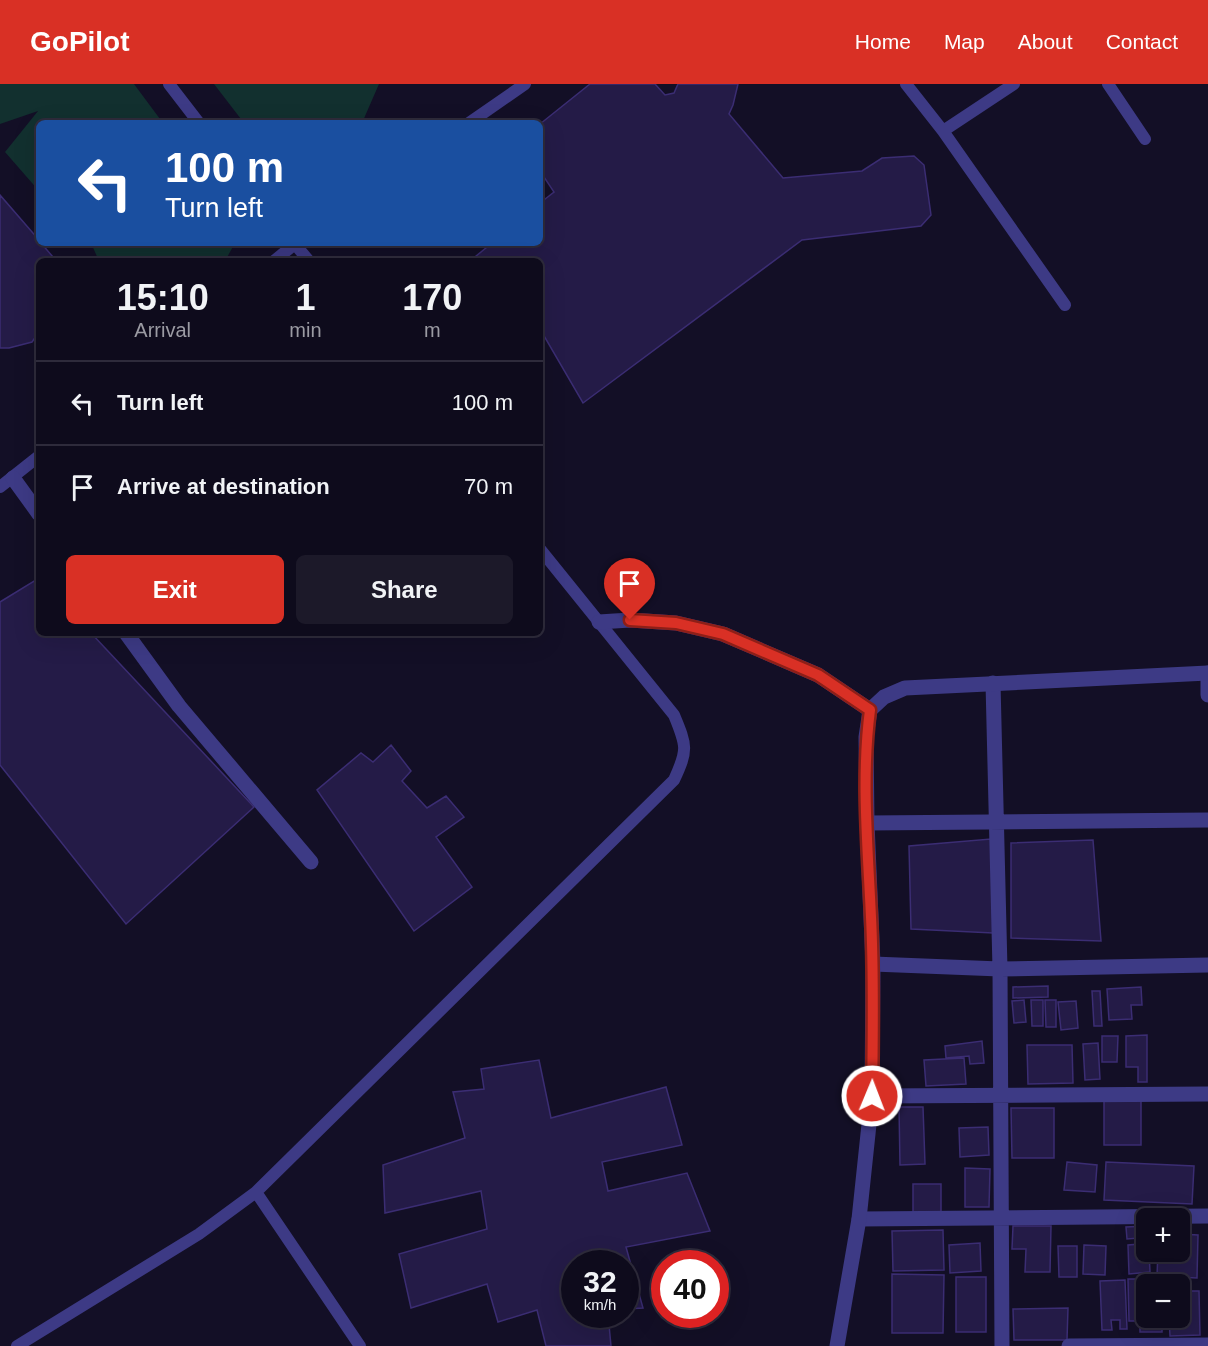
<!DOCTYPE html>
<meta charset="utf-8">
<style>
body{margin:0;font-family:Helvetica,sans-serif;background:#1c1929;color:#f1f3f6;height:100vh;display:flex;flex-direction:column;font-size:22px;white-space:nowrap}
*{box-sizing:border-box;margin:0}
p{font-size:20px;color:#9b9ba3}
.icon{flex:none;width:33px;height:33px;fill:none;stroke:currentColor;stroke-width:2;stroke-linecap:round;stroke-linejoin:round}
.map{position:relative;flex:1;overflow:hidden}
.side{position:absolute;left:36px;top:174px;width:507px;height:378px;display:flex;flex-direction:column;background:#0e0b1c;border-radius:9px;box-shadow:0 6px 24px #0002,0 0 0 2px #2e2b3b}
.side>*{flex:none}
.banner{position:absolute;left:36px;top:36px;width:507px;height:126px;border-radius:9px;box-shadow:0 6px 24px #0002,0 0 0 2px #2e2b3b;background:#1a4fa0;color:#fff;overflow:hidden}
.controls{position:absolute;left:1136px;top:1124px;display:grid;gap:12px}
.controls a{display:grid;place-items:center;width:54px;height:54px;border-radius:9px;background:#0e0b1c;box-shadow:0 6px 24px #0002,0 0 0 2px #2e2b3b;font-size:30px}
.speed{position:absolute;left:561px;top:1166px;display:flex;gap:12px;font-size:30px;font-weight:700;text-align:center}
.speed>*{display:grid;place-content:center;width:78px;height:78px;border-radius:50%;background:#0e0b1c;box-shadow:0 6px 24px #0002,0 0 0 2px #2e2b3b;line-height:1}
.speed small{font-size:15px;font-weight:400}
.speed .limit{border:9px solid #d22;background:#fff;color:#111}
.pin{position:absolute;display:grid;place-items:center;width:51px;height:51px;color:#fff;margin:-62px -26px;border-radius:50% 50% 50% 0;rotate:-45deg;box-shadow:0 0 6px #0007}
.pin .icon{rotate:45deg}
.me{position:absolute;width:66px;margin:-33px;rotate:1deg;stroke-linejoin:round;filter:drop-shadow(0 0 4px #0008)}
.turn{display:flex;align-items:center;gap:21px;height:126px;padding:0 30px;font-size:27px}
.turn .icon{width:78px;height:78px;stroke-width:2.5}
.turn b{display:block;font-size:42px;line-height:51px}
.eta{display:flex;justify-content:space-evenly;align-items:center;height:102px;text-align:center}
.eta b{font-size:36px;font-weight:700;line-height:42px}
.primary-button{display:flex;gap:12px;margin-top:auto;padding:12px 30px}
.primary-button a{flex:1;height:69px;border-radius:9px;background:#d93025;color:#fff;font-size:24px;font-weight:700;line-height:69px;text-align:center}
.primary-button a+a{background:#1c1929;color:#f1f3f6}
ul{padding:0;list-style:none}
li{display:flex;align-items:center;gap:18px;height:84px;padding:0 30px;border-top:2px solid #2e2b3b}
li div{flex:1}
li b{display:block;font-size:22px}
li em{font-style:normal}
header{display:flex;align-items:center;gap:36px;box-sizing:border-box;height:84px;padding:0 30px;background:#d93025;color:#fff}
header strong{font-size:28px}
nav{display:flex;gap:33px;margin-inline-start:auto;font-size:21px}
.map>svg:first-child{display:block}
</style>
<header>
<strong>GoPilot</strong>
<nav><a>Home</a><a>Map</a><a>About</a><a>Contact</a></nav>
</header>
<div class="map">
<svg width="1208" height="1262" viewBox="0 0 1208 1262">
<rect width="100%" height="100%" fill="#130f26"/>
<path fill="#12302f" d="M0,0H134L160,35L157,39H39V107L5,68L38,27L0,40Z
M214,0H379L362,39H244Z
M91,159H235L225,177H99Z"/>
<path fill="#241b47" stroke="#3b2d73" stroke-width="1.5" d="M590,0H655L665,11L674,9L678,0H738L733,21L729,30L783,94L862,87L882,74L914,72L924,81L931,131L921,142L802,156L583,319L540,245V177H470L492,159H540V119L554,108L540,87V40Z
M0,111L39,156V159H41L53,173L49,177H39V186L36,188L39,193V248L32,258L9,264H0Z
M39,494V549H91L254,723L126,840L0,681V518Z
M391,661L411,687L402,697L427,724L446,712L464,733L436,753L472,803L414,847L317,706L361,669L373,678Z
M991,755L993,849L911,845L909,762Z
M1093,756L1101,857L1011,854V759Z
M1048,902V913L1013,914V903Z
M1141,903L1142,921H1131L1132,935L1109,936L1107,905Z
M1092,907H1100L1102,942H1094Z
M1024,916L1026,938L1014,939L1012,917Z
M1031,916H1043V942H1032Z
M1045,916H1056V943H1046Z
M1076,917L1078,944L1061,946L1058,918Z
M1147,951V998H1138V983H1126V952Z
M1102,952H1118L1117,978H1102Z
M982,957L984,979L970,980L969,972L946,974L945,962Z
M1098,959L1100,995L1085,996L1083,960Z
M1027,961H1072L1073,999L1028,1000Z
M964,974L966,1000L926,1002L924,976Z
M539,976L551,1034L666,1003L682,1061L602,1078L608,1107L687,1089L710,1147L626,1163L643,1224L626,1225V1179H574V1230H608L611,1262H546L537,1226L498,1238L487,1200L411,1224L399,1170L487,1145L481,1107L385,1129L383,1081L465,1054L453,1008L484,1005L481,985Z
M1104,1017H1141V1061H1104Z
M899,1023H923L925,1080L900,1081Z
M1011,1024H1054V1074H1012Z
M988,1043L989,1071L960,1073L959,1044Z
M1067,1078L1097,1081L1095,1108L1064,1106Z
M1106,1078L1194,1082L1192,1120L1104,1116Z
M965,1084L990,1085L989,1123H965Z
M913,1100H941V1129L913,1128Z
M1013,1142H1051L1050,1188H1025L1026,1165H1012Z
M1146,1142V1167H1149L1150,1188L1129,1190L1128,1161L1140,1160L1139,1154L1127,1155L1126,1143Z
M943,1146L944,1186L893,1187L892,1147Z
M1179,1150L1198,1151L1197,1194L1157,1192L1158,1167H1179Z
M980,1159L981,1187L950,1189L949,1161Z
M1084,1161L1106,1162L1105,1191L1083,1190Z
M1058,1162H1077V1193H1059Z
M892,1190L944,1191L943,1249H892Z
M956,1193H986V1248H956Z
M1128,1195H1136V1237H1129Z
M1125,1196L1127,1245H1120V1236H1111L1112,1246H1102L1100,1197Z
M1140,1197H1151V1200H1146V1233H1162V1248H1140Z
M1179,1207H1199L1200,1251L1170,1252L1169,1233H1179Z
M1068,1224L1067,1256H1014L1013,1225Z"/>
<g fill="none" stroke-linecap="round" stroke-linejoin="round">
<path stroke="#3d3a85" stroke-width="12" d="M169,0L199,39
M906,0L943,47L1065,221
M1108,0L1145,55
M469,39L525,0
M943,47L1014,0
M294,159L309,177
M274,177L296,159
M0,403L39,372
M256,1108L360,1262
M17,1262L199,1150L256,1108L674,696C688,666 687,662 674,631L540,465"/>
<path stroke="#3d3a85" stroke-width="15" d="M13,394L39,430
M599,538L630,536L676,539L723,550L818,591L870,626
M126,549L179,622L311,778
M1208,589V611
M993,599L1000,885L1002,1262
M867,739L1208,736
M873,880L1000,885L1208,881
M872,1012L1208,1010
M859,1135L1208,1132
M1069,1262L1208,1261"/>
<path stroke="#3d3a85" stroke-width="15" d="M837,1262L859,1135L872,1012L873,880L867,739L866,653L870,626L884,613L905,604L1208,589"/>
</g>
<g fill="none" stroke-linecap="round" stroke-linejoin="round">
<g stroke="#8d1f18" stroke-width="15">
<path id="route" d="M630,536L676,539L723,550L818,591L870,626C861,694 868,765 871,833C874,892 873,952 872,1012"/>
</g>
<use href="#route" stroke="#d93025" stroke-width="10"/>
</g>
</svg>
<div class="controls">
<a>+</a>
<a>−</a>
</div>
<div class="speed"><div>32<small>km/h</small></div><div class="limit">40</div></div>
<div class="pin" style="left:630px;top:536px;background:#d93025"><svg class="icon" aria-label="arrive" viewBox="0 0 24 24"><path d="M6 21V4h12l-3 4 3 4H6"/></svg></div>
<svg class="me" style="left:872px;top:1012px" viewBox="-20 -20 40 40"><circle r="17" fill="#d93025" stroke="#fff" stroke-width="3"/><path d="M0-11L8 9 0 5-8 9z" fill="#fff"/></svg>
<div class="banner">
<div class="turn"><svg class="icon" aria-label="left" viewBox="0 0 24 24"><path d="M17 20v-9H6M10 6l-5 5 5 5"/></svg><div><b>100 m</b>Turn left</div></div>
</div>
<section class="side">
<div class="eta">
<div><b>15:10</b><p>Arrival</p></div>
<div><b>1</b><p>min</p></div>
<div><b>170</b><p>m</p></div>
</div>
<ul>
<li><svg class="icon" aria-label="left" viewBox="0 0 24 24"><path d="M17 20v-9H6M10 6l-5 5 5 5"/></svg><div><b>Turn left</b></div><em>100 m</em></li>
<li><svg class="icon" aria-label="arrive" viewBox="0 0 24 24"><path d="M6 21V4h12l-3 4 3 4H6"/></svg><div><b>Arrive at destination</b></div><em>70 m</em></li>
</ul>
<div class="primary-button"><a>Exit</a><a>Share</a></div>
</section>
</div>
